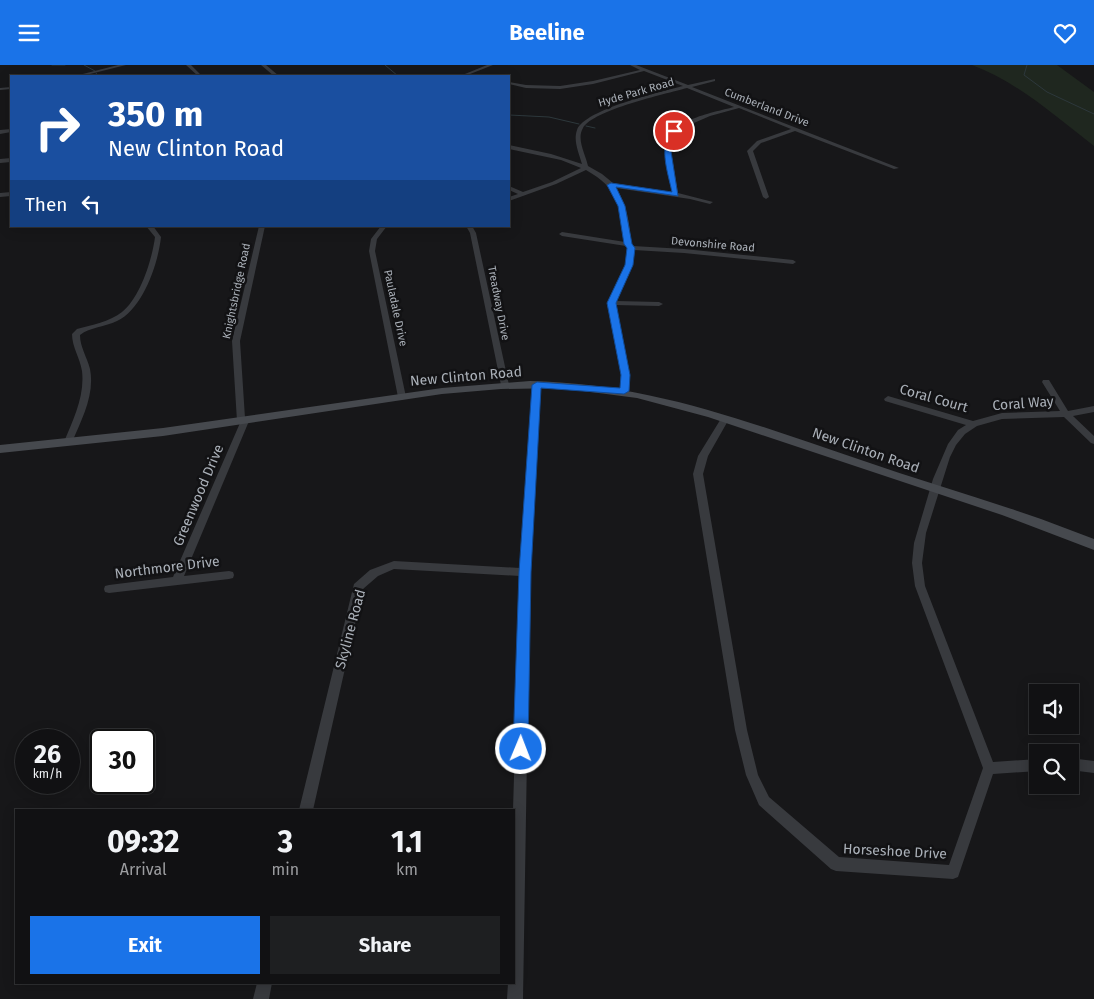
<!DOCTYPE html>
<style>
body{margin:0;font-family:"Fira Sans",sans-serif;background:#1e1f21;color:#f1f3f6;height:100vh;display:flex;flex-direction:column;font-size:19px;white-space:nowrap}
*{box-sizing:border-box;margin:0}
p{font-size:16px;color:#9c9da0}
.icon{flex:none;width:28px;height:28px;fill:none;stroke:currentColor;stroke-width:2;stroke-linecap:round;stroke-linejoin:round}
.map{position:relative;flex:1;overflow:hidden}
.side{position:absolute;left:15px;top:744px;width:500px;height:175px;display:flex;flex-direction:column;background:#111113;border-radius:0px;box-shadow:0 2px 12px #0003,0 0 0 1px #303133}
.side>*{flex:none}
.hud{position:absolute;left:10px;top:10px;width:500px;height:152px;border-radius:0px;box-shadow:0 2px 12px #0003,0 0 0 1px #303133;background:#1a4fa0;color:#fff;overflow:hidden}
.fabs{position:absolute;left:1029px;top:619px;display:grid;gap:10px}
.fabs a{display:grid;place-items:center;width:50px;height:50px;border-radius:0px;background:#111113;box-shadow:0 2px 12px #0003,0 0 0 1px #303133;font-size:25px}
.speed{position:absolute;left:15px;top:664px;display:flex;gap:10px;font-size:25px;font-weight:700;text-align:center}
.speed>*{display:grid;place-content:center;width:65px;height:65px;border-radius:50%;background:#111113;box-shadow:0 2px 12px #0003,0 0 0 1px #303133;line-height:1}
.speed small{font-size:12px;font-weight:400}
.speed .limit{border:2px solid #111;border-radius:8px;background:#fff;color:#111}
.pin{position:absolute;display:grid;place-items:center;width:42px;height:42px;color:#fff;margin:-21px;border:2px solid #fff;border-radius:50%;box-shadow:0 1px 5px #0007}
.me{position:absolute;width:55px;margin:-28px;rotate:1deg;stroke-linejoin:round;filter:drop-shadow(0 0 4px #0008)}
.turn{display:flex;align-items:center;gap:18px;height:105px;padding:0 15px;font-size:22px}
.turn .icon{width:65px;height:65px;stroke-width:2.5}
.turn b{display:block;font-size:35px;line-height:42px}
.then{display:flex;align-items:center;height:48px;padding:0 15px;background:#0003;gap:10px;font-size:19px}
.eta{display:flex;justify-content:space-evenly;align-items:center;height:85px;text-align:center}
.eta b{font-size:30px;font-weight:700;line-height:35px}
.cta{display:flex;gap:10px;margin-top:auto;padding:10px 15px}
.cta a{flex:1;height:58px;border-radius:0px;background:#1a73e8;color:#fff;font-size:20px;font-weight:700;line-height:58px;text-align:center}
.cta a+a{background:#1e1f21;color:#f1f3f6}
header{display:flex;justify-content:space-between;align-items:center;height:65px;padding:0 15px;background:#1a73e8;color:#fff;font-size:22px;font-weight:700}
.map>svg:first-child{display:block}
</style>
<header><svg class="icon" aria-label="menu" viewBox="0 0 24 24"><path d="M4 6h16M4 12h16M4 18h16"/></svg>Beeline<svg class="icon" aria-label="heart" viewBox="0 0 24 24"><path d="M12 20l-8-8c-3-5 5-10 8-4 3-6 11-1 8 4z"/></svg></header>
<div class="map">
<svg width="1094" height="934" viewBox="0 0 1094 934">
<rect width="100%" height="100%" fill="#171719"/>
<path fill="#1f271f" d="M972,0H1057L1094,27V81C1056,52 1018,17 972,0Z"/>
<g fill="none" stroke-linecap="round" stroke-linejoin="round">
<path stroke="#2d383c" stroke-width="1" d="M52,0H65
M84,0L95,6
M385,0L398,11
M1027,0L1024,10L1047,27L1094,49
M96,8L98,11
M509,50L549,52L579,59
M586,61L595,63"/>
<path fill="#383a3e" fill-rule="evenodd" d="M118,0H126L82,11H75Z
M186,0H191L202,11H198Z
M261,0H266L279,11H274Z
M487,0H493L465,11H460Z
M630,0H636L688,20L715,14V16L692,22L899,103L894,104L795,66L761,78L753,86L769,132L766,134L763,132L747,86L757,76L791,64L739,43L710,51L687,61L672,73L670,80L678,128L713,137L710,139L690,134L616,123C627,139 630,159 631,179L633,181L684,184L793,195L796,197L793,199L684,188L634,185L632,200L616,236L659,237L663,239L659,241L615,240L629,310L628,327L624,329L620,327L621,310L607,238L626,200L628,183L626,181L562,171L559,169L562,167L625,177C622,141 618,123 586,105L556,119L509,136V132L518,129L509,125V121L523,127L552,117L581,103L561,95L509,84V80L551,89L582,99C579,88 573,76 577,65C585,44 661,27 683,21L644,6L593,19L560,24L526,23L509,19V17L526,20L560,21L593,16L640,5ZM687,23L734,42C711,48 663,56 665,86L672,127L613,118L602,109L588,101C586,90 576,74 583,63C593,45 665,29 687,23Z
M11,22V24L0,25V23Z
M11,64V67L0,69V65Z
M11,93V97L0,98V94Z
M11,127V131L0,132V128Z
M146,161H153L161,172C158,199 143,244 117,256C105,262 90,262 80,270C80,282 87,292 90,304C95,329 82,354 72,377L68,380L65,379L64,377C73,355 85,331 82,306C80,293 72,282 72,269L77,264C92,260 109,257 122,247C140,233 152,195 155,172Z
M259,161H265L240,276L245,353L249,356L184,511L229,506L233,507L234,510L233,513L229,514L109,528L105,527L104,524L105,521L109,520L173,512L240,358L237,356L232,276Z
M381,161H387L377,174L375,186L406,332L402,335L398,332L369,186L371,174Z
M466,161H472L476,168L509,320L508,322H505L501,320L470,168Z
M1043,315H1049L1068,346L1094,341V347L1073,351L1094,371V379L1091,378L1064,352L1002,354L977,361L965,369L956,380L950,392L926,468L922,498L925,521L993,697L1038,694V706L993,709L958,812L953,814L836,806L831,804L759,740L746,710L735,665L693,409L698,391L722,352H728L729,354L708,391L703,409L747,665L758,710L769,732L839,792L949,800L983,703L915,521L912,498L914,478L933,414L948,379L958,365L966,360L885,336L884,334L888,331L973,356L1002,348L1060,346L1042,317Z
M534,318H540L541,320L530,507L523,934H507L508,918H514L513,745L520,511L394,504L378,511L363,524L313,745H299L354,519L370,505L394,496L520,503Z
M1070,693L1094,696V708L1070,705Z
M257,918H272L269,934H253Z"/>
<path fill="#46494e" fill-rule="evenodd" d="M530,316C648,318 751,358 861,395C921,416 981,433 1041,454L1094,474V485L1002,450L708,352L637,333L560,323L501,324L442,329L163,371L0,388V380L163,363L442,323Z"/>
</g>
<path fill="#1a73e8" stroke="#114b97" d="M672,65L677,66L672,72L670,80L678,131L616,122L625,141L632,179L635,183L633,200L616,238L630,310L629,326L624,329L541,323L531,507L528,684L526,688L521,690L516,688L513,684L519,507L532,320L537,317L620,323L621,310L607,238L625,200L627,183L624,179L618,141L607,120L611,118L672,127C668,108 658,81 672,65Z"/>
<g text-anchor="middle" stroke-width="5" stroke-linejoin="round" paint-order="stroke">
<g font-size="11" fill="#aab0b8" stroke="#121214">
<text transform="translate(636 27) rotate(-16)" y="4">Hyde Park Road</text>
<text transform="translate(767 42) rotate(21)" y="4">Cumberland Drive</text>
<text transform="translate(713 179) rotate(5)" y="4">Devonshire Road</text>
<text transform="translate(236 226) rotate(-78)" y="4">Knightsbridge Road</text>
<text transform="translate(499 238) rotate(79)" y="4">Treadway Drive</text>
<text transform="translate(396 243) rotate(78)" y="4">Pauladale Drive</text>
</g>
<g font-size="14" fill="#aab0b8" stroke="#121214">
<text transform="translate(466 311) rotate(-5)" y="5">New Clinton Road</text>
<text transform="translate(934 333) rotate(16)" y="5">Coral Court</text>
<text transform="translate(1023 338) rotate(-4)" y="5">Coral Way</text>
<text transform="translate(866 385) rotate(19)" y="5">New Clinton Road</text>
<text transform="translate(198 430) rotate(-67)" y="5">Greenwood Drive</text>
<text transform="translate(167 502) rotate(-7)" y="5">Northmore Drive</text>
<text transform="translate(350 564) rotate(-75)" y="5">Skyline Road</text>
<text transform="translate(895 786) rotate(3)" y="5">Horseshoe Drive</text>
</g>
</g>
</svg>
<div class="fabs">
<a><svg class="icon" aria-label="sound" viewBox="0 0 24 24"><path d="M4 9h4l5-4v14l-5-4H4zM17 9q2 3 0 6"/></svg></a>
<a><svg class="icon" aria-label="search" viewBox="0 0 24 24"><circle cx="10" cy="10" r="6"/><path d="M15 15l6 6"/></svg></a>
</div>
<div class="speed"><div>26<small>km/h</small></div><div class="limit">30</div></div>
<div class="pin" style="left:674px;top:66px;background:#d93025"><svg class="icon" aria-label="arrive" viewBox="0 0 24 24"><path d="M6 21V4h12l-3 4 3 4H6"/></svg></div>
<svg class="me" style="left:521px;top:684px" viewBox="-20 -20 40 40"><circle r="17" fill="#1a73e8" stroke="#fff" stroke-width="3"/><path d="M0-11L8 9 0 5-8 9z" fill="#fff"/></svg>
<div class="hud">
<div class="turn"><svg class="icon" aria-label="right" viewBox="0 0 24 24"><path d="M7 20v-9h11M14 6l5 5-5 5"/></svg><div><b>350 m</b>New Clinton Road</div></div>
<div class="then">Then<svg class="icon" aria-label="left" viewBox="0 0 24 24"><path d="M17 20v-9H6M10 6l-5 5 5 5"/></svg></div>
</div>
<section class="side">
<div class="eta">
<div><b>09:32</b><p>Arrival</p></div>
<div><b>3</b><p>min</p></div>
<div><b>1.1</b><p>km</p></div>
</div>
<div class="cta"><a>Exit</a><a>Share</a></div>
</section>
</div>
